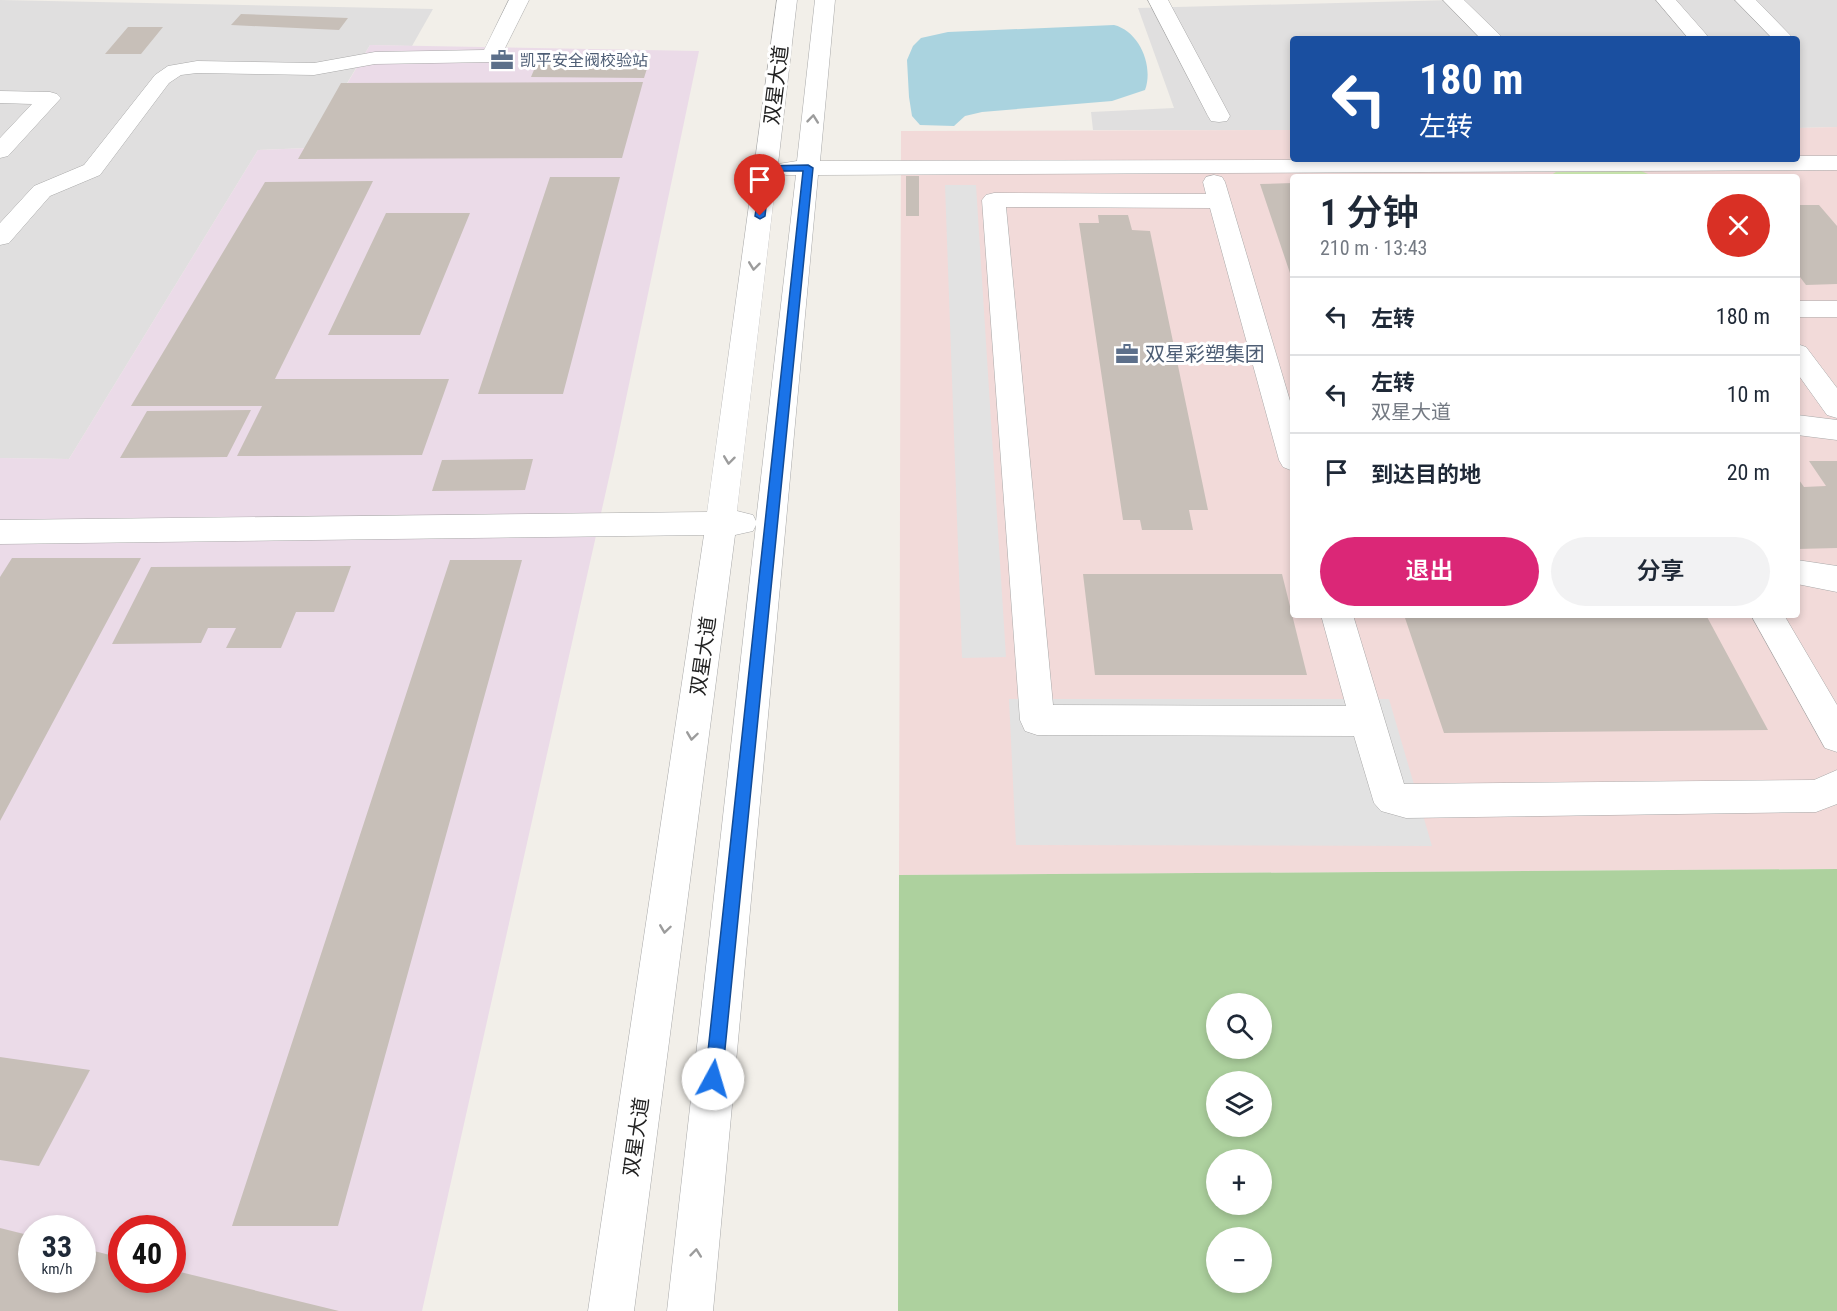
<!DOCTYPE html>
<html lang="zh">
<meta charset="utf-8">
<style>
body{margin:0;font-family:"Roboto Condensed","Noto Sans SC",sans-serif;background:#f2f2f3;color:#1f2937;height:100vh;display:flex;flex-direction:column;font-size:22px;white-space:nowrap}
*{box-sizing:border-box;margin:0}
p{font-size:20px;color:#747a83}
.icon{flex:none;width:33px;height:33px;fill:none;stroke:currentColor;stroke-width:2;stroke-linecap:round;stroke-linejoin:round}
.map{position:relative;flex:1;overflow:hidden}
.details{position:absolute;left:1290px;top:174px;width:510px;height:444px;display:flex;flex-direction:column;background:#fff;border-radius:6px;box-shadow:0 3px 9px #0003}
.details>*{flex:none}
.top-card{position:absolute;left:1290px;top:36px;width:510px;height:126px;border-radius:6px;box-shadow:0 3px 9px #0003;background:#1a4fa0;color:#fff;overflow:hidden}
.controls{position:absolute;left:1206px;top:993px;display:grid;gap:12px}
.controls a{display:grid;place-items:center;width:66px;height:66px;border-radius:50%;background:#fff;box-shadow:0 3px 9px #0003;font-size:30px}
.speed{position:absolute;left:18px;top:1215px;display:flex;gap:12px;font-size:30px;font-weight:700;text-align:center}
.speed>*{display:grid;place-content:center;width:78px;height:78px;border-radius:50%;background:#fff;box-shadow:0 3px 9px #0003;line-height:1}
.speed small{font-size:15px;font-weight:400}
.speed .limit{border:9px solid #d22;background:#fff;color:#111}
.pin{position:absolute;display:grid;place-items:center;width:51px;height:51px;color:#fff;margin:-62px -26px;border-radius:50% 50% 50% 0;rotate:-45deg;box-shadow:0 0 6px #0007}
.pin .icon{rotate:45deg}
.me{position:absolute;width:66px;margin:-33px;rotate:6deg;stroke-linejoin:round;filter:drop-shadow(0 0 4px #0008)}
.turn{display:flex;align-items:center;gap:21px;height:126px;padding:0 30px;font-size:27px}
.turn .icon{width:78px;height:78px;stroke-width:2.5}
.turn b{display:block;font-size:42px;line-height:51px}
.round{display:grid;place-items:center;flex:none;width:63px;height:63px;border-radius:32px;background:#f2f2f3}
.headline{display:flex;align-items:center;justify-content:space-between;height:102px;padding:0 30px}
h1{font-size:36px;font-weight:600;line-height:45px}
.cta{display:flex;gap:12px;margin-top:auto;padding:12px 30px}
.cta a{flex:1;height:69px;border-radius:36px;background:#db2777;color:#fff;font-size:24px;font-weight:600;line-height:69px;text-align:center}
.cta a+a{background:#f2f2f3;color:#1f2937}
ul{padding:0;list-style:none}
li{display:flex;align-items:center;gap:18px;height:78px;padding:0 30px;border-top:2px solid #e0e1e3}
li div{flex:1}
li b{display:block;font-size:22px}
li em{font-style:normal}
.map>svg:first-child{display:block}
</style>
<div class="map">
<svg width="1837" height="1311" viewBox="0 0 1837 1311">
<rect width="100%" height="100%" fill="#f2efe9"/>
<path fill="#e0dfdf" d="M0,0L433,9L412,46L370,45L308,148L258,150L69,459L0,458Z
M1454,0H1837V127L1797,128V39H1293V130H1093L1091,112L1174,108L1138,8Z"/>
<path fill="#f2dad9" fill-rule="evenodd" d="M1837,127V869L899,875L901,131L1293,130V159H1797V128ZM1293,177H1797V615H1293Z"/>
<path fill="#ebdbe8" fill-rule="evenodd" d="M370,45L699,51L615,451L422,1311H0V458L69,459L258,150L309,148ZM32,1228H82V1280H32ZM122,1228H172V1280H122Z"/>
<path fill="#cdebb0" d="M1641,171L1655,177H1548L1556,172Z"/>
<path fill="#add19e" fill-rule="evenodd" d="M1837,869V1311H898L899,875ZM1216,1004H1262V1048H1216ZM1216,1082H1262V1126H1216ZM1216,1160H1262V1204H1216ZM1216,1238H1262V1282H1216Z"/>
<path fill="#e2e2e2" d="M945,185H976L1006,657L962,658Z
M1009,699H1389L1432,846L1016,845Z"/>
<path fill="#aad3df" d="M1114,25C1139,31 1154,66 1145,90L1112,101L982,112L965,116L954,126L920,125L912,116L909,97L907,60L913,46L921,38L948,32Z"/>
<path fill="#c7bfb8" d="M241,14L348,18L339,30L231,25Z
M128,27H163L141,54H105Z
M539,58L650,59L644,78L531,77Z
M643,82L622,158L298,159L341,83Z
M906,176H919V216H906Z
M550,177H620L563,394H478Z
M373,181L275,379H449L422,455L237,456L262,406H131L265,182Z
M1293,183V282L1260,184Z
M1797,205H1819L1837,226V284L1806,285L1797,273Z
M386,213H470L420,335H328Z
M1098,215H1128L1132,230L1150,231L1208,510H1189L1193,530H1142L1140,520H1123L1079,223H1099Z
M251,410L227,457L120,458L147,411Z
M533,459L525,490L432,491L442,460Z
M1809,461H1837V548L1797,549V477L1804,487L1826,486Z
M12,558H141L0,821V577Z
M450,560H522L338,1226H232Z
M351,566L334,612H296L281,648H226L236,628H208L201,643L112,644L151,567Z
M1083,574H1282L1307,675H1095Z
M1404,615H1706L1768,730L1444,733Z
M0,1057L90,1070L39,1166L0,1160Z
M0,1228L32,1236V1280H82V1248L122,1258V1280H172V1270L339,1311H0Z"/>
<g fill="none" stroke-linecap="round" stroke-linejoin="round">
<g stroke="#a9a9a9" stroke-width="1">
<path id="minor" d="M509,0H529L501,56L498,60L491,62L375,64L314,75L197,73L181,75L169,83L100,175L50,196L9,243L0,245V223L34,186L84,165L155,75L168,66L197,61L314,63L375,52L484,50Z
M777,0H797L778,164L797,161L815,0H835L820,161L1797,159V156H1837V170L818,175L713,1311H667L756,525L753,531L735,535L634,1311H588L704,535L0,544V520L707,512ZM777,171L786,175H796L756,521L753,515L737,511Z
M1148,0H1168L1230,116L1227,121L1219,122L1211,121L1208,116Z
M1443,0H1464L1504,39H1481Z
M1656,0H1676L1705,33L1708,37L1707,39H1689Z
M1735,0H1756L1791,36L1789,39H1773Z
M0,91L50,92L57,94L61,98L8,156L0,158V138L32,104L0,103Z
M1214,175L1222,177L1225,182L1293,411V471L1283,467L1279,460L1210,208L1006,207L1053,705L1346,706L1321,615H1353L1404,784L1814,780L1837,770V804L1816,812L1406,818L1381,811L1374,803L1354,736L1037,735L1025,731L1020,720L982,200L986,195L994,193L1206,194L1203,182L1206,177Z
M1797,301H1837V317H1797Z
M1797,344L1806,347L1837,388V418L1827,415L1797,373Z
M1797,415L1837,420V440L1797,435Z
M1797,560L1837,566V592L1797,584Z
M1751,615H1784L1837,705V752L1825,748Z"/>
</g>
<use href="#minor" fill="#fff" fill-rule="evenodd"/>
</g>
<defs><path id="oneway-chevron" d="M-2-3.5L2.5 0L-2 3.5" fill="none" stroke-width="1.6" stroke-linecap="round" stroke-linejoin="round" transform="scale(1.5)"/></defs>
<g stroke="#9c9c9c">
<use href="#oneway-chevron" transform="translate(813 119) rotate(-84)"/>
<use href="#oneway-chevron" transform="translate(754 266) rotate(97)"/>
<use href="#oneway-chevron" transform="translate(729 460) rotate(97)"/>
<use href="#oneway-chevron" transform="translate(692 736) rotate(98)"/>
<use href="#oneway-chevron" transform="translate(665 929) rotate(98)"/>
<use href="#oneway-chevron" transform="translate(696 1253) rotate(-84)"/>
</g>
<path fill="#1a73e8" stroke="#114b97" stroke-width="1.5" d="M808,165L813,168L722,1079L720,1085L713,1088L707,1085L705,1079L803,171H770L765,216L760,219L755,216L763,166Z"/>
<defs>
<g id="office-bare" transform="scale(1.8)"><path d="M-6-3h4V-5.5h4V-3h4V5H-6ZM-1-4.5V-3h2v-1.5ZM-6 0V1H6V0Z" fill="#5c6f8a" stroke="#fff" stroke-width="2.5" paint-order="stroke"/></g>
</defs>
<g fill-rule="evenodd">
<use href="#office-bare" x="502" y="60"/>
<use href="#office-bare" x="1127" y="354"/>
</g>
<g text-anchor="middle" stroke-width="6" stroke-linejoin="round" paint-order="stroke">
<g font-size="16" fill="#4e5e75" stroke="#fff" text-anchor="start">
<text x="520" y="66">凯平安全阀校验站</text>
</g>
<g font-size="20" fill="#222" stroke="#fff">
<text transform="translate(776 85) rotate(-83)" y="7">双星大道</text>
<text transform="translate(703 656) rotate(-82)" y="7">双星大道</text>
<text transform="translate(636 1137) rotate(-82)" y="7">双星大道</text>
</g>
<g font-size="20" fill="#4e5e75" stroke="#fff" text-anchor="start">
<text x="1145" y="361">双星彩塑集团</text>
</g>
</g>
</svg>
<div class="controls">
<a><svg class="icon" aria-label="search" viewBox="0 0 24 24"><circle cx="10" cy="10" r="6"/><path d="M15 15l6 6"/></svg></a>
<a><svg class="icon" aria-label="layers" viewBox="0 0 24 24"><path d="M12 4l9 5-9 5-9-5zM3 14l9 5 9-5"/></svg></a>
<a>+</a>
<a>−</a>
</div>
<div class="speed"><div>33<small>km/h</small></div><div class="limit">40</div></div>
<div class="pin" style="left:760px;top:216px;background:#d93025"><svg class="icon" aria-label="arrive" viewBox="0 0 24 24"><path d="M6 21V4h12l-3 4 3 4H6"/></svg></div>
<svg class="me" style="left:713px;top:1079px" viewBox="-20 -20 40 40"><circle r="19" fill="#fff"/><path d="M0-13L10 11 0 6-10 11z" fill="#1a73e8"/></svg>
<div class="top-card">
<div class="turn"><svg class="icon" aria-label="left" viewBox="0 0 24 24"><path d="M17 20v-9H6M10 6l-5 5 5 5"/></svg><div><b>180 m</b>左转</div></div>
</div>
<section class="details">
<div class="headline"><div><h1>1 分钟</h1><p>210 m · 13:43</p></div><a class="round" style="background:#d93025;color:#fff"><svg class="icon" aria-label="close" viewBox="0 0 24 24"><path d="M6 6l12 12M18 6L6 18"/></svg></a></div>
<ul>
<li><svg class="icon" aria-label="left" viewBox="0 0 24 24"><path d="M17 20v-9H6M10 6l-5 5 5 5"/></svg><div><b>左转</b></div><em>180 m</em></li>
<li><svg class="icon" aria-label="left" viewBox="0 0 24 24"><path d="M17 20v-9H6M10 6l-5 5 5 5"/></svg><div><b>左转</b><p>双星大道</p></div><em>10 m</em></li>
<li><svg class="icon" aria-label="arrive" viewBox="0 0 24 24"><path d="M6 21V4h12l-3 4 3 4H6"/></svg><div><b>到达目的地</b></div><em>20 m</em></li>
</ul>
<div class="cta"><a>退出</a><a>分享</a></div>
</section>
</div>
